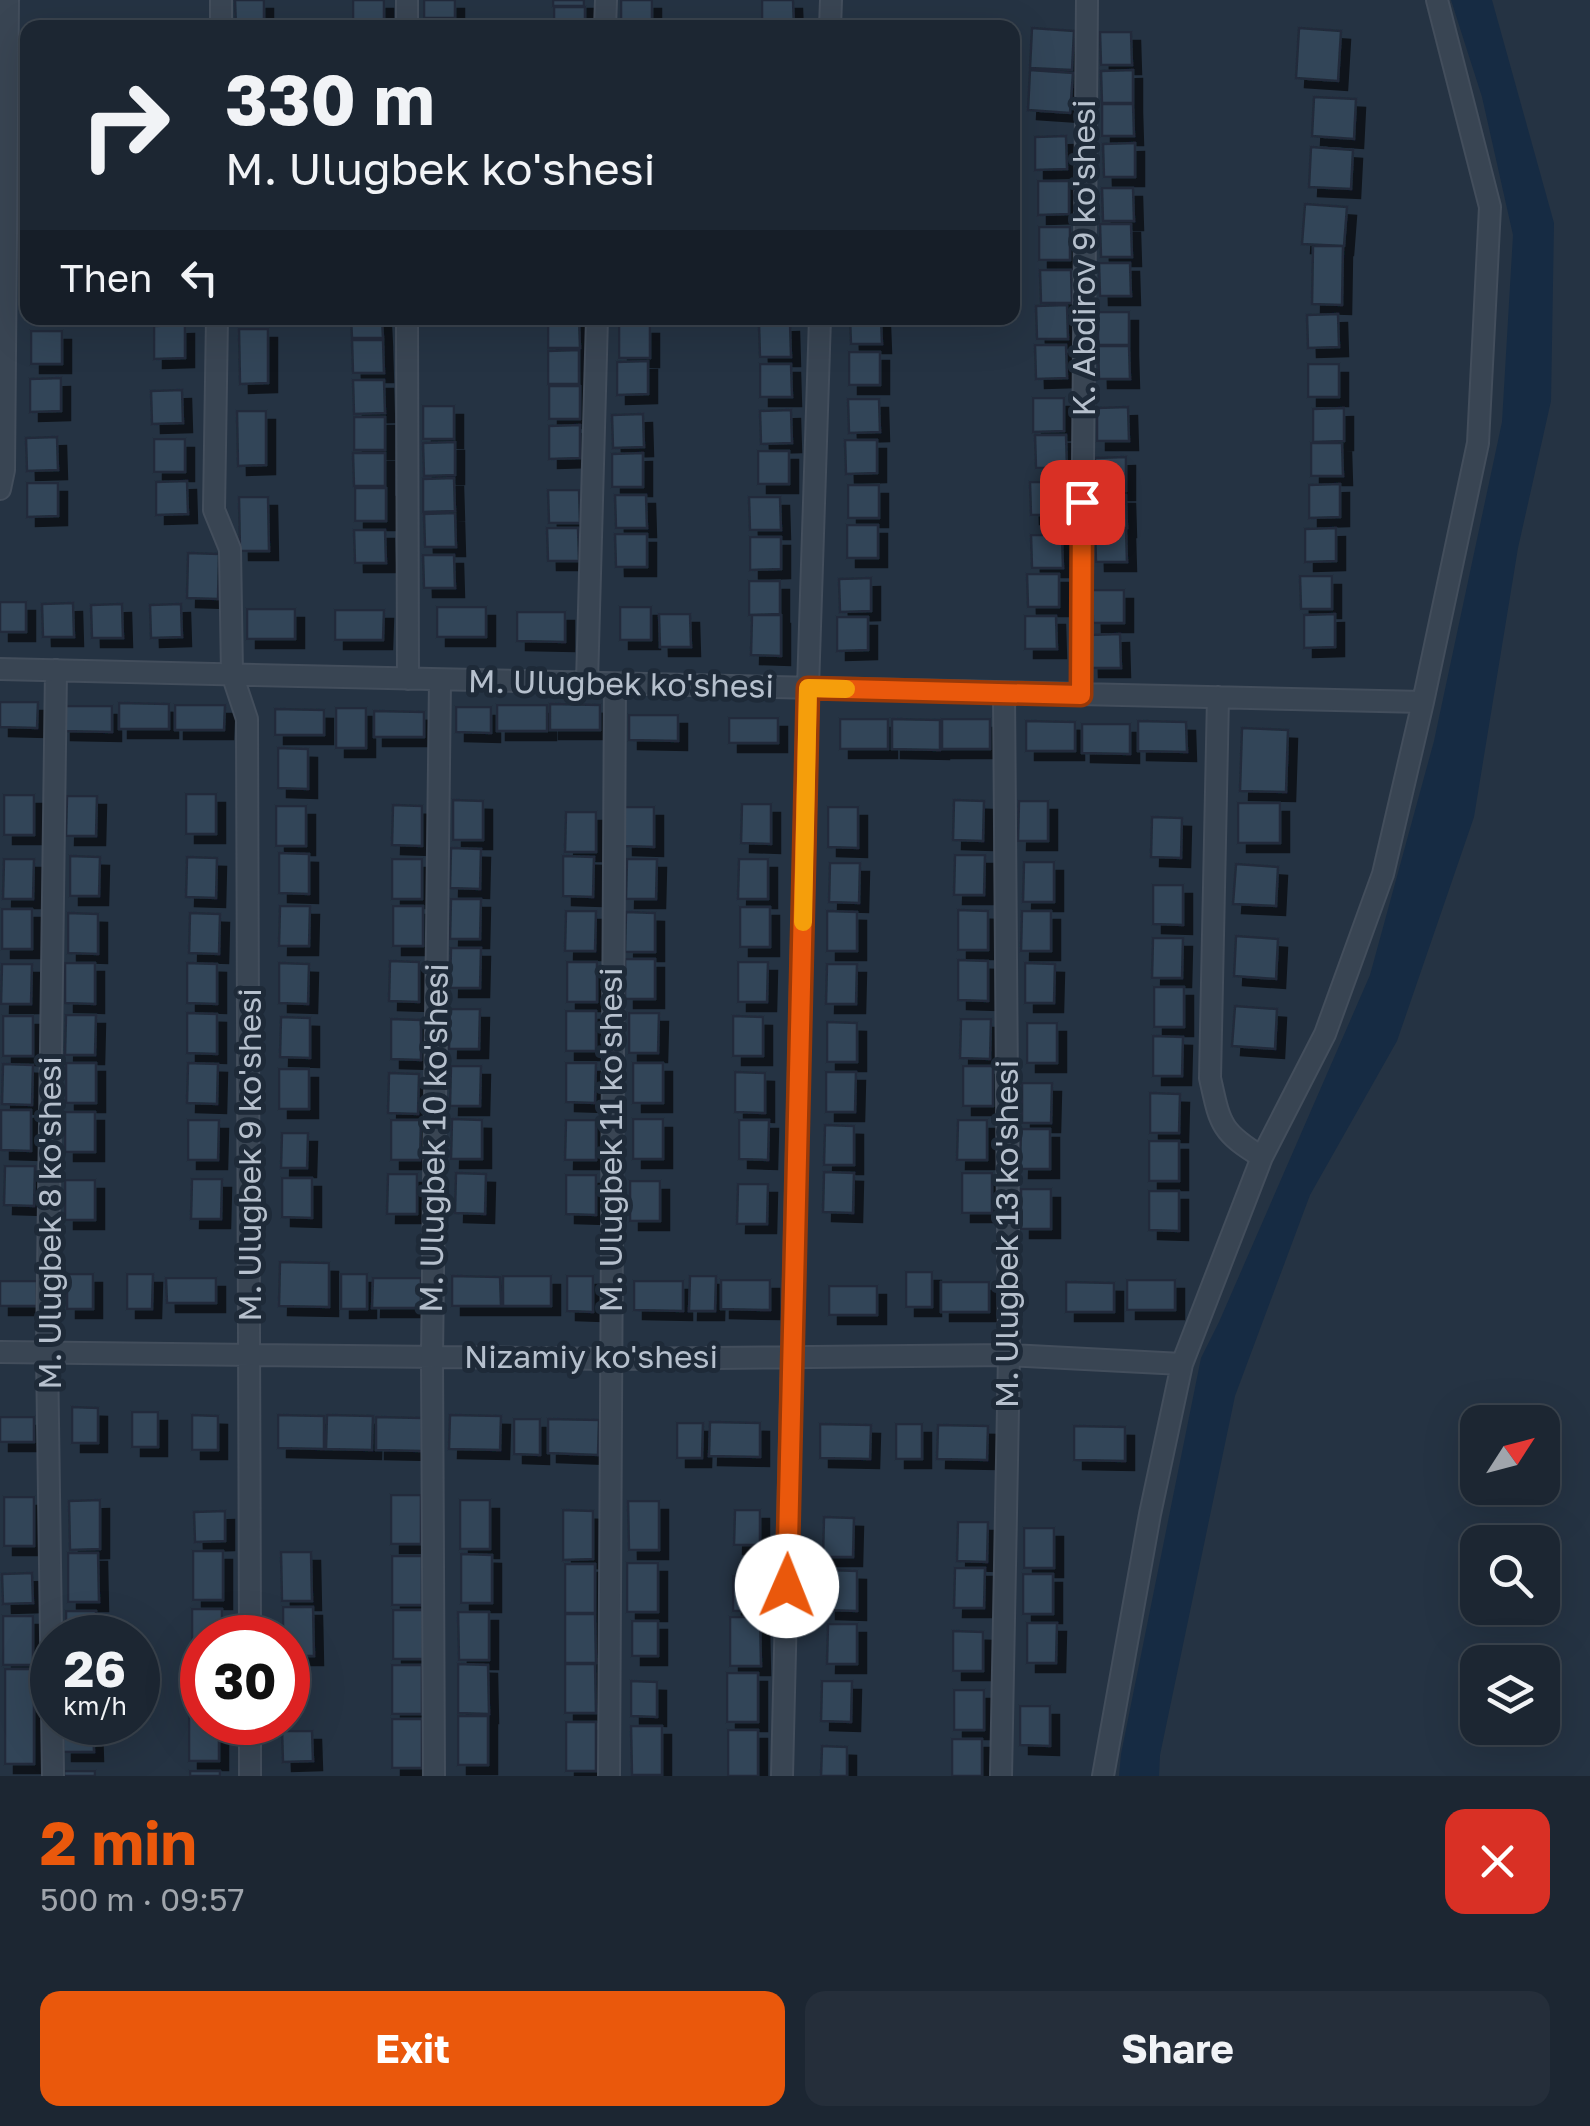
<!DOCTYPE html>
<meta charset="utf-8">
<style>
body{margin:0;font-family:"Golos Text",sans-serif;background:#252e3a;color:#f1f3f6;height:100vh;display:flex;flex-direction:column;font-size:38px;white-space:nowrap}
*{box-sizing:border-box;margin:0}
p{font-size:32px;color:#a0a5ac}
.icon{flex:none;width:55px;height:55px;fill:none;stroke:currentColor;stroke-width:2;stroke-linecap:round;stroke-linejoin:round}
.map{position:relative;height:1776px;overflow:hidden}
.details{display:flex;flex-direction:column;background:#1c2632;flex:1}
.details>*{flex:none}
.hud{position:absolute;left:20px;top:20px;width:1000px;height:305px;border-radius:20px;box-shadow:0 10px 40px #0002,0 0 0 2px #3a434d;background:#1c2632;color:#f1f3f6;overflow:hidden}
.needle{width:65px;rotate:54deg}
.tools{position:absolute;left:1460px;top:1405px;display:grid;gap:20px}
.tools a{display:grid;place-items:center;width:100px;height:100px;border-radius:20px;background:#1c2632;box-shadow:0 10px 40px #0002,0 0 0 2px #3a434d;font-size:50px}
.speed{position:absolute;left:30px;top:1615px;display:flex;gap:20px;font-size:50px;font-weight:700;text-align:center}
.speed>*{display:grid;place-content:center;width:130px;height:130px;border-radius:50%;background:#1c2632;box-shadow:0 10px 40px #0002,0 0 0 2px #3a434d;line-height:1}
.speed small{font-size:25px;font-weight:400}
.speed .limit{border:15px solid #d22;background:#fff;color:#111}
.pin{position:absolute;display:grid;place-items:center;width:85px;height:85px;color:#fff;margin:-42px;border-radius:20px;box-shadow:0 5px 15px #0006}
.me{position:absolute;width:110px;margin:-55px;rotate:1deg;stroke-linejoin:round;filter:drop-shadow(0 0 8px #0008)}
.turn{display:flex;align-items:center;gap:35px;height:210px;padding:0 40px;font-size:45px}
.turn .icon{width:130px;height:130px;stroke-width:2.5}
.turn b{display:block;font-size:70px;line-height:85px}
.then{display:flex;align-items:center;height:95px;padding:0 40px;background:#0003;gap:20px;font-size:38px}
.round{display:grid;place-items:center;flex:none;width:105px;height:105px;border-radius:20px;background:#252e3a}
.head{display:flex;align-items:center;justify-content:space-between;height:170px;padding:0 40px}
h1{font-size:60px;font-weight:700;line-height:75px;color:#ea580c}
.primary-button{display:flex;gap:20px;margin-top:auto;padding:20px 40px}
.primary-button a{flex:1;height:115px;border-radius:20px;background:#ea580c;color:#fff;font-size:40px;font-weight:700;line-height:115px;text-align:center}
.primary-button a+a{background:#252e3a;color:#f1f3f6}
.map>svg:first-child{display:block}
</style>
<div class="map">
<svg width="1590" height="1776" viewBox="0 0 1590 1776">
<defs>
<filter id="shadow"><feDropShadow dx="9" dy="9" stdDeviation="0" flood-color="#0009"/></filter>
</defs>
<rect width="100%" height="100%" fill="#253343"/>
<path fill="#162b43" d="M1451,0H1492L1554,223L1551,401L1518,548L1474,817L1397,1041L1310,1195L1235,1396L1160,1755L1159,1776H1119L1121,1754L1201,1358L1219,1322L1370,975L1434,741L1502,422L1513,235L1482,97Z"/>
<path fill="#334558" stroke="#202c3a" stroke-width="2.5" filter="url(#shadow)" d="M235,0H264V28H236Z
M353,0H384V25L353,26Z
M424,0H455V18H424Z
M553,0H584V6H553Z
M621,0H652V22H621Z
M762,0H793L794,28H762Z
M554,7H585V28H554Z
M424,22H455L456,28H425Z
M1032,28L1074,31L1072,70L1030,68Z
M1299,28L1341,31L1338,81L1296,78Z
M1100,32H1131L1132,65H1101Z
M1030,70L1073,73L1070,113L1028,110Z
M1133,70V104H1102L1101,71Z
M1314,97L1356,99L1354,139L1312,136Z
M1102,103H1133L1134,136H1102Z
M1066,136L1067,169L1035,170V137Z
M1135,143V177H1104L1103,144Z
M1311,147L1353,150L1351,189L1309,187Z
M1038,181H1069V214L1038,215Z
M1102,188H1133L1134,221H1103Z
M1305,204L1347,207L1344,246L1302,244Z
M1100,224H1131L1132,257H1101Z
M1039,227H1070V260H1039Z
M1313,246H1343L1342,305L1312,304Z
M1099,263H1130L1131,296H1100Z
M1040,270H1071L1072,303H1041Z
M1067,305L1068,339H1037L1036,306Z
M1098,312H1129V345H1098Z
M1338,314L1339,347L1308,348L1307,315Z
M351,318H382L383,338H352Z
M548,318H579L580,348H548Z
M850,318H881L882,344H851Z
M790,323L791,357H760L759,324Z
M185,325V358L154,359V326Z
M619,325H650V358H619Z
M239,329H268V383L240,384Z
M31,331H62V364H31Z
M352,340H383L384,373H353Z
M1035,345H1066L1067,378L1036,379Z
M1098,346H1129L1130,379H1099Z
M579,350V384H548V351Z
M849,352H880V385H849Z
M648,361V394L617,395V362Z
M760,364H791L792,397H760Z
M1308,364H1339V397H1308Z
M61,378V411L30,412V379Z
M353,380H384L385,413L354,414Z
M549,386H580V419H549Z
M182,390L183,423L152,424L151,391Z
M1033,398H1064V431L1033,432Z
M848,399H879L880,432L849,433Z
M423,406H454V439H423Z
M1128,407L1129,441H1097V408Z
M1344,408V441L1313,442V409Z
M791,410L792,443L761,444L760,411Z
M237,411H266V465L238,466Z
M643,414L644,447L613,448L612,415Z
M354,417H385V450H354Z
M580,425V458L549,459V426Z
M1035,435H1066L1067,468H1036Z
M57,437L58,470L27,471L26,438Z
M154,439H185V472H154Z
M845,440H877V473L846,474Z
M455,442V475L424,476L423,443Z
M1311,443H1342L1343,476H1311Z
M758,451H789V484H758Z
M353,453H385V486H354Z
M643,453V487H612V454Z
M1126,457V491H1095V458Z
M454,478L455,511L423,512V479Z
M187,481L188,514L156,515V482Z
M1030,482H1062V515H1031Z
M27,483H58V516L27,517Z
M1340,484V517L1309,518V485Z
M848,485H879V518H848Z
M355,488H386V521H355Z
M548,490H579L580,523H549Z
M615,495H646L647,528H616Z
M1095,495H1126L1127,528H1096Z
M239,497H268L269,551H240Z
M749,497H780L781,530H750Z
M455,513L456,547H425L424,514Z
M847,525H878V558H847Z
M547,528H578L579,561H548Z
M1336,528V561L1305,562V529Z
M1095,529H1126L1127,562H1096Z
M354,530H385L386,563H355Z
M615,534H647V567H616Z
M1031,535H1062L1063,568H1032Z
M750,537H781V569L750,570Z
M188,553L219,554L218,599L187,598Z
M423,555H454L455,588H424Z
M1027,574H1059V607H1028Z
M1300,576H1332V609H1301Z
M871,578V611L840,612L839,579Z
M749,581H780V614L749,615Z
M1092,590H1124V623H1093Z
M0,602H26V632H0Z
M73,603L74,637H43L42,604Z
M122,604L123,638H92L91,605Z
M181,604L182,637L151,638L150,605Z
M437,607H486V637H437Z
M620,607H651V640H620Z
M247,609H295V639H247Z
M335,610H384L383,640H335Z
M517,612H565V642L517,641Z
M659,614H690L691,647H660Z
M1335,614V647L1304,648V615Z
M752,615H781V656L751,655Z
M1025,616H1056L1057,649H1025Z
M837,617H868V650L837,651Z
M1120,634L1121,668H1090L1089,635Z
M0,702H38L37,728L0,727Z
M119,703L169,704V729H119Z
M550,704L600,705V730H550Z
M175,705H225L224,730H175Z
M497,705H547V731H497Z
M62,706H112V732L62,731Z
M456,707H491V733L456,732Z
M336,708H366V748H336Z
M275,709L324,710V735H275Z
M374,711L424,712V737H374Z
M629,715H678V741L629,740Z
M729,718H778V743H729Z
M840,719H888V749H840Z
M892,719L940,720V750L892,749Z
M942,719H990V749H942Z
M1026,721L1075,722V751H1026Z
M1138,721L1186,722L1187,752L1138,751Z
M1082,724H1130V754L1082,753Z
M1242,728L1288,730L1286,792L1240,791Z
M278,748L308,749V789L278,788Z
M186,794H216V834H186Z
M4,795H34V835H4Z
M67,796H97L96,836H66Z
M453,800L483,801V840H453Z
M954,800L984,801L983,841L953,840Z
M1019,801H1048V841H1018Z
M1238,803H1280V843H1238Z
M742,804H771V844L741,843Z
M393,805L422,806V846L392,845Z
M276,806H306V846H276Z
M624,807H654V847L624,846Z
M828,807H858V848L828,847Z
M566,812H596V852H565Z
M1152,817L1182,818L1181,858L1151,857Z
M451,848L481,849L480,889L450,888Z
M279,853L309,854V894L279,893Z
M955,855H985L984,895H954Z
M70,856L100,857L99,896H70Z
M563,856L594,857L593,897L563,896Z
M187,857L217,858L216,898L186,897Z
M4,859H34L33,899H3Z
M392,859H422V899H392Z
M627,859H657L656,899H626Z
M739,859H768V899H738Z
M1024,862H1054V902H1023Z
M830,863H860L859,903L829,902Z
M1236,864L1278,867L1276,906L1233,904Z
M1153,885H1183V925L1153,924Z
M451,899H481L480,939H450Z
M280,906H310L309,946H279Z
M393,906H423V946H393Z
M740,907H770V947H740Z
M2,909H32V949H2Z
M958,910L988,911V950H958Z
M566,911H596L595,951H565Z
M827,911L857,912V951H827Z
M1022,911H1051V951H1021Z
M626,912L655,913V952H625Z
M68,913L98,914V954L68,953Z
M190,913L220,914L219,954L189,953Z
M1236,936L1278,939L1276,979L1234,976Z
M1153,938H1183L1182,978H1152Z
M451,948H481L480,988H450Z
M625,959H655V999H625Z
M958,960L988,961V1001L958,1000Z
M390,961L419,962V1002L389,1001Z
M567,962H597V1002H567Z
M738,962H768L767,1002H738Z
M65,963H95V1004L65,1003Z
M187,963L217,964V1004L187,1003Z
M279,963L309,964L308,1004L279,1003Z
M1025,963L1055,964L1054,1003H1025Z
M2,964H32L31,1004H1Z
M827,964H857L856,1004H826Z
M1154,987H1184V1027H1154Z
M1235,1006L1277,1009L1275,1049L1232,1046Z
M450,1009H480L479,1049H449Z
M566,1011H596V1051H566Z
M187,1013L217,1014V1054L187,1053Z
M629,1013H659L658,1053H629Z
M66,1015H96L95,1055H65Z
M3,1016H33V1056H3Z
M733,1016L763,1017V1056H733Z
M281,1017L310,1018V1058L280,1057Z
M391,1019L421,1020V1060L391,1059Z
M961,1019H991L990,1059L960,1058Z
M827,1022L857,1023V1062H827Z
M1027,1023H1057V1063H1027Z
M1153,1036L1183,1037L1182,1076H1153Z
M66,1063H96V1103H66Z
M188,1063L218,1064L217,1104L187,1103Z
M566,1063H596L595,1103L566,1102Z
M633,1063H663V1103H633Z
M3,1064L33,1065L32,1105L2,1104Z
M451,1066H481L480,1106H450Z
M963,1066H993V1106H963Z
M279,1069H309V1109H279Z
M735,1072L765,1073V1113L735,1112Z
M826,1072H856L855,1112H826Z
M389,1073L419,1074L418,1114L388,1113Z
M1022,1083H1052L1051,1123H1022Z
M1150,1093L1180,1094L1179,1133H1150Z
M1,1110H31V1151L1,1150Z
M65,1112H95V1152H65Z
M452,1119L482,1120V1159H451Z
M633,1119H663V1159H633Z
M188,1120H219L218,1160H188Z
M391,1120H421L420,1160H391Z
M566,1120H596V1160H565Z
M739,1120H769L768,1160L739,1159Z
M958,1120H987V1160H957Z
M825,1125L854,1126V1165H824Z
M1021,1129H1050V1169H1020Z
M282,1133H308L307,1168H281Z
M1149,1141H1179V1181H1149Z
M5,1166H35L34,1206L4,1205Z
M824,1172L854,1173L853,1213L823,1212Z
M456,1173L486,1174L485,1214L455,1213Z
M962,1173H992V1213H962Z
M388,1174H417V1214H387Z
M566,1175H596V1215L566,1214Z
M282,1178H312V1218L282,1217Z
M192,1179H222L221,1219H191Z
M65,1180H95V1220H65Z
M630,1181H660V1221H630Z
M738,1184H768L767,1224H737Z
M1021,1189H1051V1229H1021Z
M1149,1191H1179V1231L1149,1230Z
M280,1262L329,1263V1307L279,1306Z
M906,1272H932V1307H906Z
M67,1274H93V1309H67Z
M127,1274H153L152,1309H127Z
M341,1274H367V1309H341Z
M452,1276L500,1277L501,1306H452Z
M503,1276H551V1306H503Z
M567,1276H593V1312L567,1311Z
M690,1276H716L715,1311H689Z
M166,1278H216V1303H167Z
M373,1278H421V1308H372Z
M721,1280H770V1310L721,1309Z
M1127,1280H1175V1310H1127Z
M0,1281H37V1306H0Z
M634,1281H683V1311L634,1310Z
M941,1282H989V1312H941Z
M1066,1282L1114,1283V1312H1066Z
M829,1286H877V1315H829Z
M72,1407L98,1408V1443H72Z
M132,1412H158V1447H132Z
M192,1415L218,1416V1450H192Z
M278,1415L324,1416V1449L278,1448Z
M327,1415L373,1416L372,1450L326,1449Z
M450,1415L501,1416L500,1450L449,1449Z
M0,1417H34V1442H0Z
M376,1417L422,1418V1451L376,1450Z
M514,1419H540V1455L514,1454Z
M548,1419L599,1420L598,1455L548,1453Z
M710,1422L760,1423V1457L709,1456Z
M677,1423H703L702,1458H677Z
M820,1424L871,1425L870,1459L820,1458Z
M896,1424H922V1459H896Z
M938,1425L988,1426L987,1460L937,1459Z
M1074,1426L1125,1427V1461L1074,1460Z
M391,1495H421V1544H391Z
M4,1497H34V1546H4Z
M100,1500V1549L70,1550L69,1501Z
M460,1500H490V1549H460Z
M628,1501H659V1550H629Z
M563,1510L593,1511V1559L563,1560Z
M735,1510H760V1545H734Z
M225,1511V1541L195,1542L194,1512Z
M824,1517L854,1518L853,1557H823Z
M958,1522H988L987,1562L957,1561Z
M1024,1528H1054V1568H1024Z
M193,1551H223V1600H193Z
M281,1552H311L312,1601H282Z
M68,1553H98L99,1602H68Z
M461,1554L492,1555V1603H461Z
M392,1556H422V1605H392Z
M627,1563H658V1612H627Z
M565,1564H595V1613H565Z
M955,1568H985L984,1608H954Z
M827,1570L857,1571V1611L827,1610Z
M32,1573L33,1603L3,1604L2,1574Z
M1023,1574H1053V1614H1023Z
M733,1576H759V1611H733Z
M283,1607H313L314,1656H288V1638H283Z
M192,1609H222V1638H202V1658H192Z
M393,1610H423V1659H393Z
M66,1611H96V1638H66Z
M458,1612H489V1660H459Z
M565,1614H595L596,1663H565Z
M3,1616H33V1665H3Z
M730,1617H760L761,1666H730Z
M632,1621H658V1656H632Z
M1027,1623H1057L1056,1663H1027Z
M828,1624H857V1664H827Z
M953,1631L983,1632V1671H953Z
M458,1664L488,1665L489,1714L458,1713Z
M565,1664H595L596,1713H565Z
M392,1665H422V1714H392Z
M5,1669H34V1764H5Z
M727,1673H758V1722H727Z
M202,1674V1705H190V1675Z
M631,1681L657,1682V1717L631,1716Z
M822,1681H852L851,1722L821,1721Z
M954,1690H984V1730H954Z
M1020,1706H1050V1746L1020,1745Z
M189,1712H202V1722H219V1761H189Z
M458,1716H488V1765H458Z
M392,1719H422V1768H392Z
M63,1722H93L94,1752H63Z
M566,1722H596V1771H566Z
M631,1726H662V1775H632Z
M728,1730H758V1776H728Z
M282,1731H312L313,1761L283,1762Z
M952,1739H982V1776H952Z
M822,1746L847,1747V1776H821Z
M64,1771H95V1776H64Z
M190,1771H220V1776H190Z"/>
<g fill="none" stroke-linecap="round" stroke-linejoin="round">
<g stroke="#434e5c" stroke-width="24">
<path id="minor" d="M407,0V28
M221,28V0
M605,28L606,0
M830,28L831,0
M217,318L214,510L230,549L232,674L247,719L250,1638
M407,318L408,679
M0,489L4,470L8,0
M0,669L1423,702
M587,683L597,318
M1081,695L1087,0
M1218,697L1210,1078C1220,1123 1220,1132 1262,1157
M0,1352L610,1359L1009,1355L1182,1364
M53,1776L47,1352L56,670
M250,1776V1722
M434,1776L432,1357L440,680
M609,1776L615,684
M782,1776L808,688L820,318
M1001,1776L1009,1355L1004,693
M1103,1776L1150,1514L1182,1364L1262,1157L1325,1034L1383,874L1423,702L1478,443L1490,207L1437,0"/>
</g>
<use href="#minor" stroke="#394553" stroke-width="20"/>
</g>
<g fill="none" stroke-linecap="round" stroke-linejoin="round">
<g stroke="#983908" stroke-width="25">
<path id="route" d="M787,1586L808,688L1081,695L1082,502"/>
</g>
<use href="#route" stroke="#ea580c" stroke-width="18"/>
<path stroke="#f59e0b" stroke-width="18" d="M803,922L808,688L846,689"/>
</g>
<g text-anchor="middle" stroke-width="10" stroke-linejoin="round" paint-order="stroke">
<g font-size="32" fill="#b6c0cd" stroke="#1e2a38">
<text transform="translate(1084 258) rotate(-90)" y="11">K. Abdirov 9 ko'shesi</text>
<text transform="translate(621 684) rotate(1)" y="11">M. Ulugbek ko'shesi</text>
<text transform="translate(434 1138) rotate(-89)" y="11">M. Ulugbek 10 ko'shesi</text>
<text transform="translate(611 1140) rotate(-90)" y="11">M. Ulugbek 11 ko'shesi</text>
<text transform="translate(250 1155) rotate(-90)" y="11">M. Ulugbek 9 ko'shesi</text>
<text transform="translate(50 1223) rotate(-90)" y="11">M. Ulugbek 8 ko'shesi</text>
<text transform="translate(1007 1234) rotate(-90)" y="11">M. Ulugbek 13 ko'shesi</text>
<text x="591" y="1368">Nizamiy ko'shesi</text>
</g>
</g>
</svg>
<div class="tools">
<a><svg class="needle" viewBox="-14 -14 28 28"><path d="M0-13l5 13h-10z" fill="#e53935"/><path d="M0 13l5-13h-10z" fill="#a0a5ac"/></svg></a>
<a><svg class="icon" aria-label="search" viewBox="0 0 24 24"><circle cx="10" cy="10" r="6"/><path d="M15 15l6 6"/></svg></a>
<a><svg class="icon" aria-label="layers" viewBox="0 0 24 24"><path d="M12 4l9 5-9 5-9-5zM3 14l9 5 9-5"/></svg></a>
</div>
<div class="speed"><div>26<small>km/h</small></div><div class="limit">30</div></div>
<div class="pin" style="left:1082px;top:502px;background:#d93025"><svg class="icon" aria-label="arrive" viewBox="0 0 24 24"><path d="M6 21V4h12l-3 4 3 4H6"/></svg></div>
<svg class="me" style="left:787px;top:1586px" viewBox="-20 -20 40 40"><circle r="19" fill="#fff"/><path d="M0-13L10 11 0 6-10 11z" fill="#ea580c"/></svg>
<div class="hud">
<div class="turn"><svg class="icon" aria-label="right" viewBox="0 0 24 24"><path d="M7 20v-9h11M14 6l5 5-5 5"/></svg><div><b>330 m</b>M. Ulugbek ko'shesi</div></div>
<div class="then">Then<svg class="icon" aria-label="left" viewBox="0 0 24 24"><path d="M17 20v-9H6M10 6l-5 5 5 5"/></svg></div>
</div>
</div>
<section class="details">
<div class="head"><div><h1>2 min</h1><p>500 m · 09:57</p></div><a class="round" style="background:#d93025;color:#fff"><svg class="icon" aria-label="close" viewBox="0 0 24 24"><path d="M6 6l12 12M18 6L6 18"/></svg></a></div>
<div class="primary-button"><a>Exit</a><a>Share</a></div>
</section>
